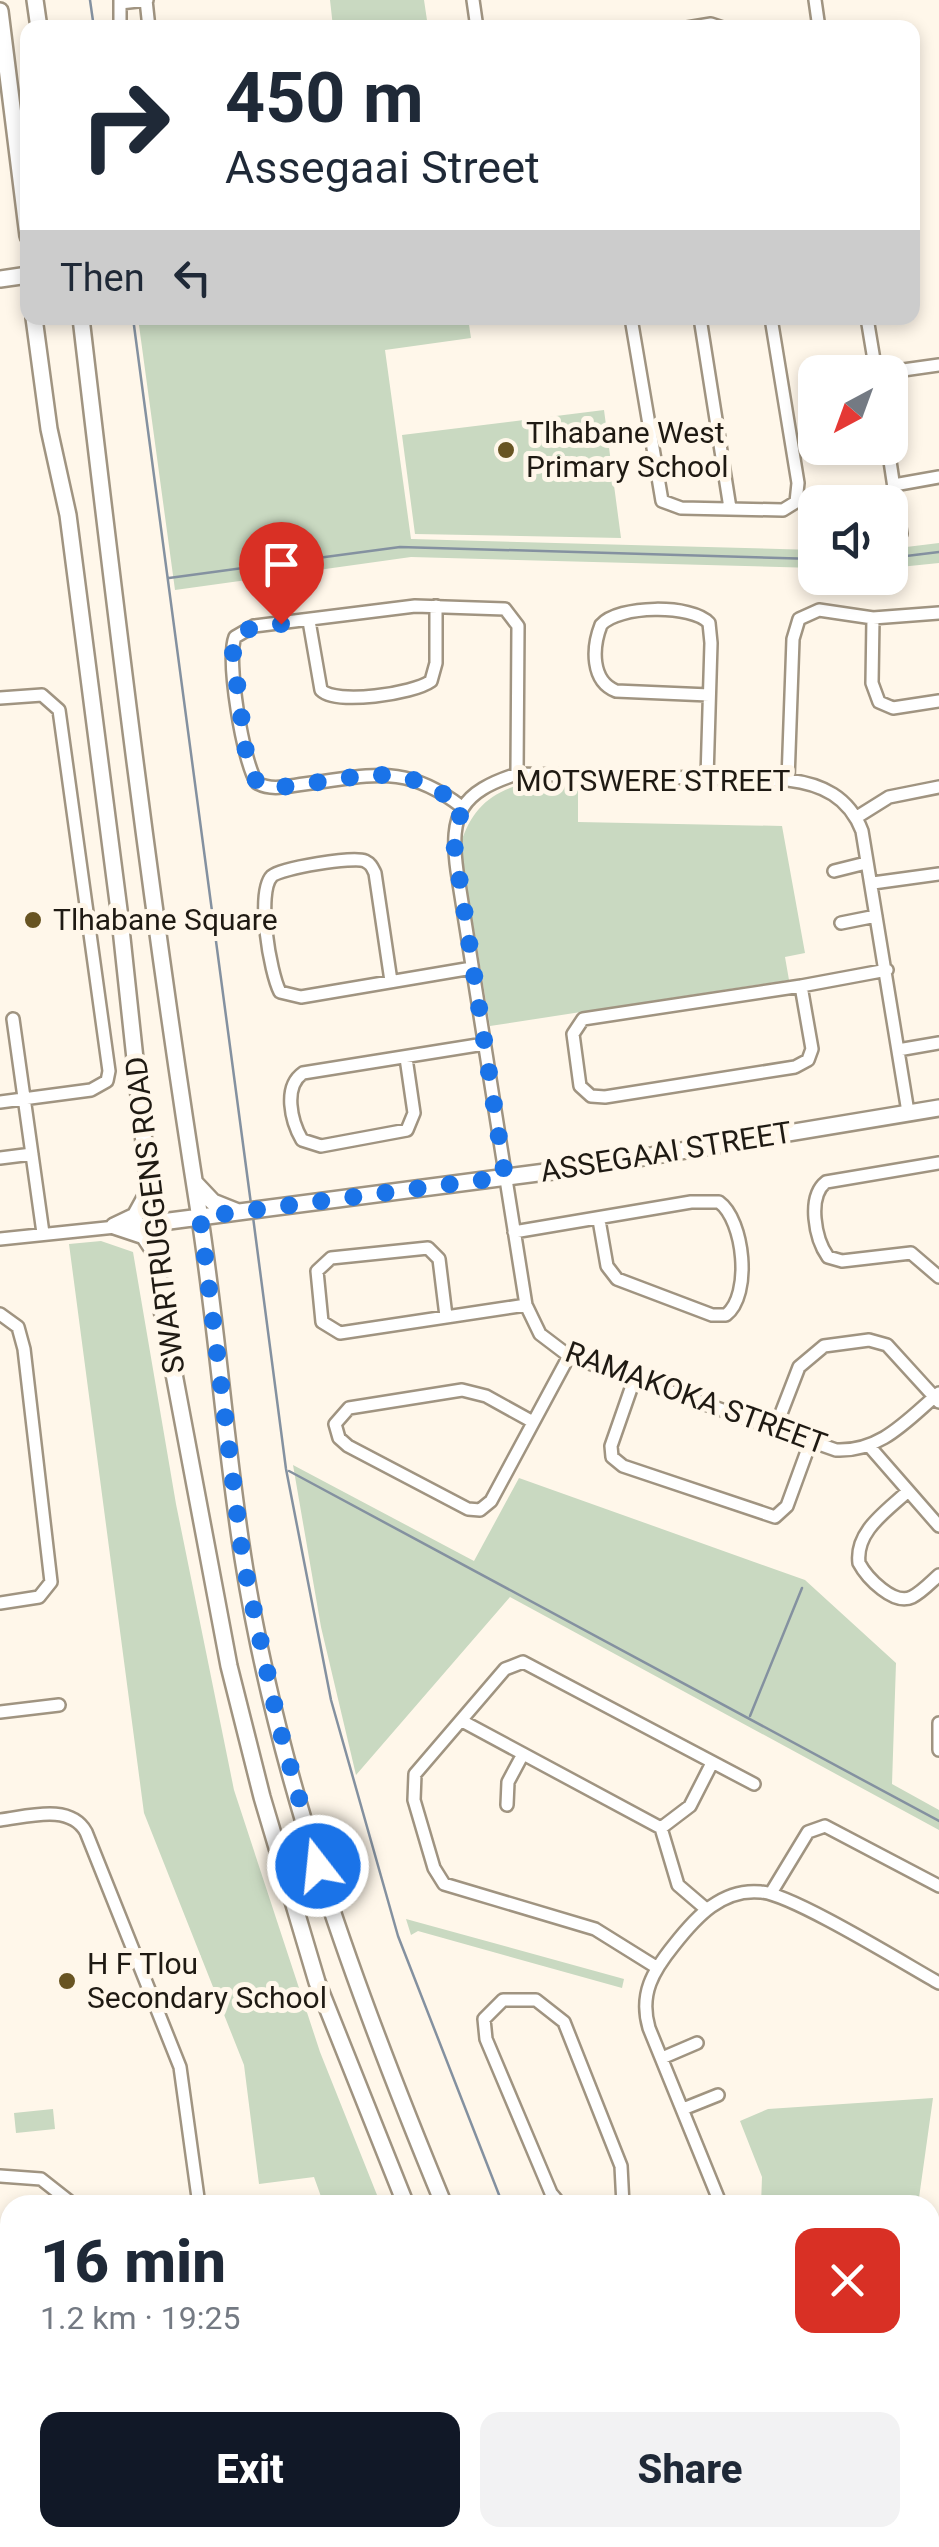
<!DOCTYPE html>
<meta charset="utf-8">
<style>
body{margin:0;font-family:Roboto,sans-serif;background:#f2f2f3;color:#1f2937;height:100vh;display:flex;flex-direction:column;font-size:38px;white-space:nowrap}
*{box-sizing:border-box;margin:0}
p{font-size:32px;color:#747a83}
.icon{flex:none;width:55px;height:55px;fill:none;stroke:currentColor;stroke-width:2;stroke-linecap:round;stroke-linejoin:round}
.map{position:relative;flex:1;overflow:hidden}
.drawer{position:absolute;left:0px;top:2195px;width:940px;height:352px;display:flex;flex-direction:column;background:#fff;border-radius:30px 30px 0 0;box-shadow:0 5px 15px #0003}
.drawer>*{flex:none}
.hud{position:absolute;left:20px;top:20px;width:900px;height:305px;border-radius:20px;box-shadow:0 5px 15px #0003;background:#fff;color:#1f2937;overflow:hidden}
.needle{width:65px;rotate:221deg}
.buttons{position:absolute;left:798px;top:355px;display:grid;gap:20px}
.buttons a{display:grid;place-items:center;width:110px;height:110px;border-radius:20px;background:#fff;box-shadow:0 5px 15px #0003;font-size:50px}
.pin{position:absolute;display:grid;place-items:center;width:85px;height:85px;color:#fff;margin:-102px -42px;border-radius:50% 50% 50% 0;rotate:-45deg;box-shadow:0 0 10px #0007}
.pin .icon{rotate:45deg}
.me{position:absolute;width:110px;margin:-55px;rotate:344deg;stroke-linejoin:round;filter:drop-shadow(0 0 8px #0008)}
.turn{display:flex;align-items:center;gap:35px;height:210px;padding:0 40px;font-size:45px}
.turn .icon{width:130px;height:130px;stroke-width:2.5}
.turn b{display:block;font-size:70px;line-height:85px}
.then{display:flex;align-items:center;height:95px;padding:0 40px;background:#0003;gap:20px;font-size:38px}
.round{display:grid;place-items:center;flex:none;width:105px;height:105px;border-radius:20px;background:#f2f2f3}
.head{display:flex;align-items:center;justify-content:space-between;height:170px;padding:0 40px}
h1{font-size:60px;font-weight:800;line-height:75px}
.cta{display:flex;gap:20px;margin-top:auto;padding:20px 40px}
.cta a{flex:1;height:115px;border-radius:20px;background:#111827;color:#fff;font-size:40px;font-weight:800;line-height:115px;text-align:center}
.cta a+a{background:#f2f2f3;color:#1f2937}
.map>svg:first-child{display:block}
</style>
<div class="map">
<svg width="939" height="2547" viewBox="0 0 939 2547">
<rect width="100%" height="100%" fill="#fff7ea"/>
<path fill="#c9d9c1" d="M330,0H424L428,27H333Z
M138,318H468L471,338L385,350L411,539L815,550V568L411,557L175,590Z
M604,410L621,538L415,534L402,435Z
M939,543V563L890,568V549Z
M524,783L578,784V822L782,826L805,953L785,957L789,980L490,1026L460,845C472,809 488,794 524,783Z
M101,1241L133,1252L176,1504L234,1790L320,2052L381,2205H324L314,2177L259,2184L244,2065L144,1813L69,1244Z
M293,1465L474,1561L519,1478L805,1580L896,1663L892,1784L939,1810V1830L510,1597L356,1775L321,1627Z
M406,1919L624,1979L622,1988L418,1931L411,1935Z
M933,2098L918,2205H761L762,2177L740,2121L768,2109Z
M53,2109L55,2129L16,2133L14,2113Z
M435,2538H515L519,2547H439Z"/>
<g fill="none" stroke-linecap="round" stroke-linejoin="round">
<path stroke="#8491a0" stroke-width="2.5" d="M90,0L94,28
M133,318L251,1204
M890,558L939,552
M169,578L400,547L815,559
M253,1217L286,1469L331,1700L398,1936L503,2205
M289,1471L939,1821
M750,1716L802,1588
M930,2313L939,2315
M633,2538L637,2547"/>
<g stroke="#a09481" stroke-width="16">
<path id="street" d="M120,0V28
M146,0L149,28
M473,0L477,28
M815,0L819,28
M120,3L147,0
M687,28L711,24L723,28
M631,318L662,501L681,508L783,510L796,502L798,483L771,318
M700,318L730,508
M867,318L876,372
M889,372L939,365
M888,448L901,534
M894,485L939,477
M873,618L872,683L879,702L893,708L939,701
M309,621L321,690C336,705 413,694 431,681L436,663V606
M0,698L42,695L59,710L109,1071L107,1081L91,1090L0,1102
M707,778L711,643L709,623C692,604 618,605 601,625C592,648 591,681 616,691L709,695
M788,780L793,639L799,619L819,610L873,618L939,613
M462,807C404,762 371,776 304,784C288,786 272,791 257,783C243,763 226,660 235,637L254,626L415,606L505,609L518,626L517,774
M857,817L889,797L939,787
M834,871L866,863
M873,883L939,874
M841,923L876,916
M391,981L375,873C372,867 371,864 365,861C354,856 281,868 272,876C256,892 270,973 280,992L301,997L472,968
M801,986L583,1019L573,1034L580,1086L591,1096L605,1097L795,1067L808,1060L812,1049L801,986L887,970
M13,1019L43,1233
M898,1050L939,1043
M406,1058L414,1113L407,1130L321,1146L302,1140C291,1121 283,1087 303,1073L484,1044
M908,1112L862,831C849,797 822,784 788,780L517,774C461,792 449,813 457,871L526,1305L540,1334L569,1356L836,1450C881,1452 907,1420 939,1393
M0,1158L32,1154
M939,1163L826,1182C807,1197 815,1239 828,1257L842,1261L911,1253L939,1277
M514,1232L691,1202H719C744,1220 752,1295 726,1315H712L617,1279L607,1266L599,1220
M0,1239L154,1223
M0,1314L18,1327L24,1349L51,1582L39,1597L0,1603
M446,1316L439,1259L428,1248L331,1258L317,1271L322,1322L340,1333L526,1305
M634,1380L611,1446L612,1457L623,1466L775,1517L787,1506L810,1443
M533,1422L486,1396L462,1390L349,1408L335,1424L339,1438L348,1446L468,1509L480,1510L491,1501L569,1356
M775,1429L799,1367L824,1346L869,1340L887,1345L939,1402
M870,1447L939,1526
M908,1491C887,1511 855,1531 859,1563C867,1578 894,1606 912,1597C922,1592 931,1582 939,1575
M0,1712L59,1705
M462,1721L661,1828L678,1885L706,1909
M939,1723V1750
M507,1805L508,1782L523,1754
M0,1820C27,1817 70,1803 86,1832L180,2067L199,2205
M661,1828L690,1806L712,1763
M771,1893L808,1832L825,1826L939,1886
M656,1967L595,1929L444,1884L434,1868L414,1800L415,1774L505,1669L523,1662L754,1784
M662,2058L697,2043
M683,2109L718,2095
M0,2176L41,2179L74,2205
M561,2205L551,2193L486,2039L484,2019L503,2000H536L564,2022L621,2166L623,2205
M721,2205L649,2028C639,1994 653,1971 674,1945C696,1917 722,1888 761,1892C792,1894 905,1964 939,1983
M930,2361L939,2363
M930,2442L939,2444
M0,2443L10,2493
M930,2531L939,2532
M124,2538L125,2547
M240,2538L241,2547
M692,2538V2547
M766,2538L770,2547
M874,2547L876,2538"/>
</g>
<g stroke="#a09481" stroke-width="20">
<path id="secondary" d="M35,0L39,28
M0,11L28,236
M0,279L28,275
M34,318L49,429L68,515L119,910L162,1310L229,1666L262,1797L317,1982L406,2205
M81,318C116,616 152,915 199,1212C217,1327 225,1443 243,1558C278,1782 358,1997 444,2205
M196,1184L213,1202L238,1212
M154,1223L584,1167L939,1108
M114,1226L144,1236L154,1251
M114,1226L135,1216L151,1187
M538,2538L542,2547
M579,2538L583,2547"/>
</g>
<use href="#street" stroke="#fff" stroke-width="11"/>
<use href="#secondary" stroke="#fff" stroke-width="15"/>
</g>
<g fill="none" stroke-linecap="round" stroke-linejoin="round">
<path stroke="#1a73e8" stroke-width="18" stroke-dasharray="0 32.4" d="M281,624L244,630L232,645L247,760L257,783C269,789 282,787 296,785C368,777 400,759 462,807L454,843L505,1177L200,1217L243,1560L279,1726L318,1866"/>
</g>
<g fill="#685422" stroke="#fff7ea" stroke-width="4">
<circle cx="506" cy="450" r="10"/>
<circle cx="33" cy="920" r="10"/>
<circle cx="67" cy="1981" r="10"/>
</g>
<g text-anchor="middle" stroke-width="10" stroke-linejoin="round" paint-order="stroke">
<g font-size="30" fill="#1f1a13" stroke="#fff7ea" text-anchor="start">
<text x="526" y="443">Tlhabane West<tspan x="526" dy="34">Primary School</tspan></text>
<text x="53" y="930">Tlhabane Square</text>
<text x="87" y="1974">H F Tlou<tspan x="87" dy="34">Secondary School</tspan></text>
</g>
<g font-size="30" fill="#1f1a13" stroke="#fff7ea">
<text x="653" y="791">MOTSWERE STREET</text>
<text transform="translate(666 1152) rotate(-9)" y="10">ASSEGAAI STREET</text>
<text transform="translate(155 1215) rotate(-97)" y="10">SWARTRUGGENS ROAD</text>
<text transform="translate(696 1398) rotate(20)" y="10">RAMAKOKA STREET</text>
</g>
</g>
</svg>
<div class="buttons">
<a><svg class="needle" viewBox="-14 -14 28 28"><path d="M0-13l5 13h-10z" fill="#e53935"/><path d="M0 13l5-13h-10z" fill="#747a83"/></svg></a>
<a><svg class="icon" aria-label="sound" viewBox="0 0 24 24"><path d="M4 9h4l5-4v14l-5-4H4zM17 9q2 3 0 6"/></svg></a>
</div>
<div class="pin" style="left:281px;top:624px;background:#d93025"><svg class="icon" aria-label="arrive" viewBox="0 0 24 24"><path d="M6 21V4h12l-3 4 3 4H6"/></svg></div>
<svg class="me" style="left:318px;top:1866px" viewBox="-20 -20 40 40"><circle r="17" fill="#1a73e8" stroke="#fff" stroke-width="3"/><path d="M0-11L8 9 0 5-8 9z" fill="#fff"/></svg>
<div class="hud">
<div class="turn"><svg class="icon" aria-label="right" viewBox="0 0 24 24"><path d="M7 20v-9h11M14 6l5 5-5 5"/></svg><div><b>450 m</b>Assegaai Street</div></div>
<div class="then">Then<svg class="icon" aria-label="left" viewBox="0 0 24 24"><path d="M17 20v-9H6M10 6l-5 5 5 5"/></svg></div>
</div>
<section class="drawer">
<div class="head"><div><h1>16 min</h1><p>1.2 km · 19:25</p></div><a class="round" style="background:#d93025;color:#fff"><svg class="icon" aria-label="close" viewBox="0 0 24 24"><path d="M6 6l12 12M18 6L6 18"/></svg></a></div>
<div class="cta"><a>Exit</a><a>Share</a></div>
</section>
</div>
